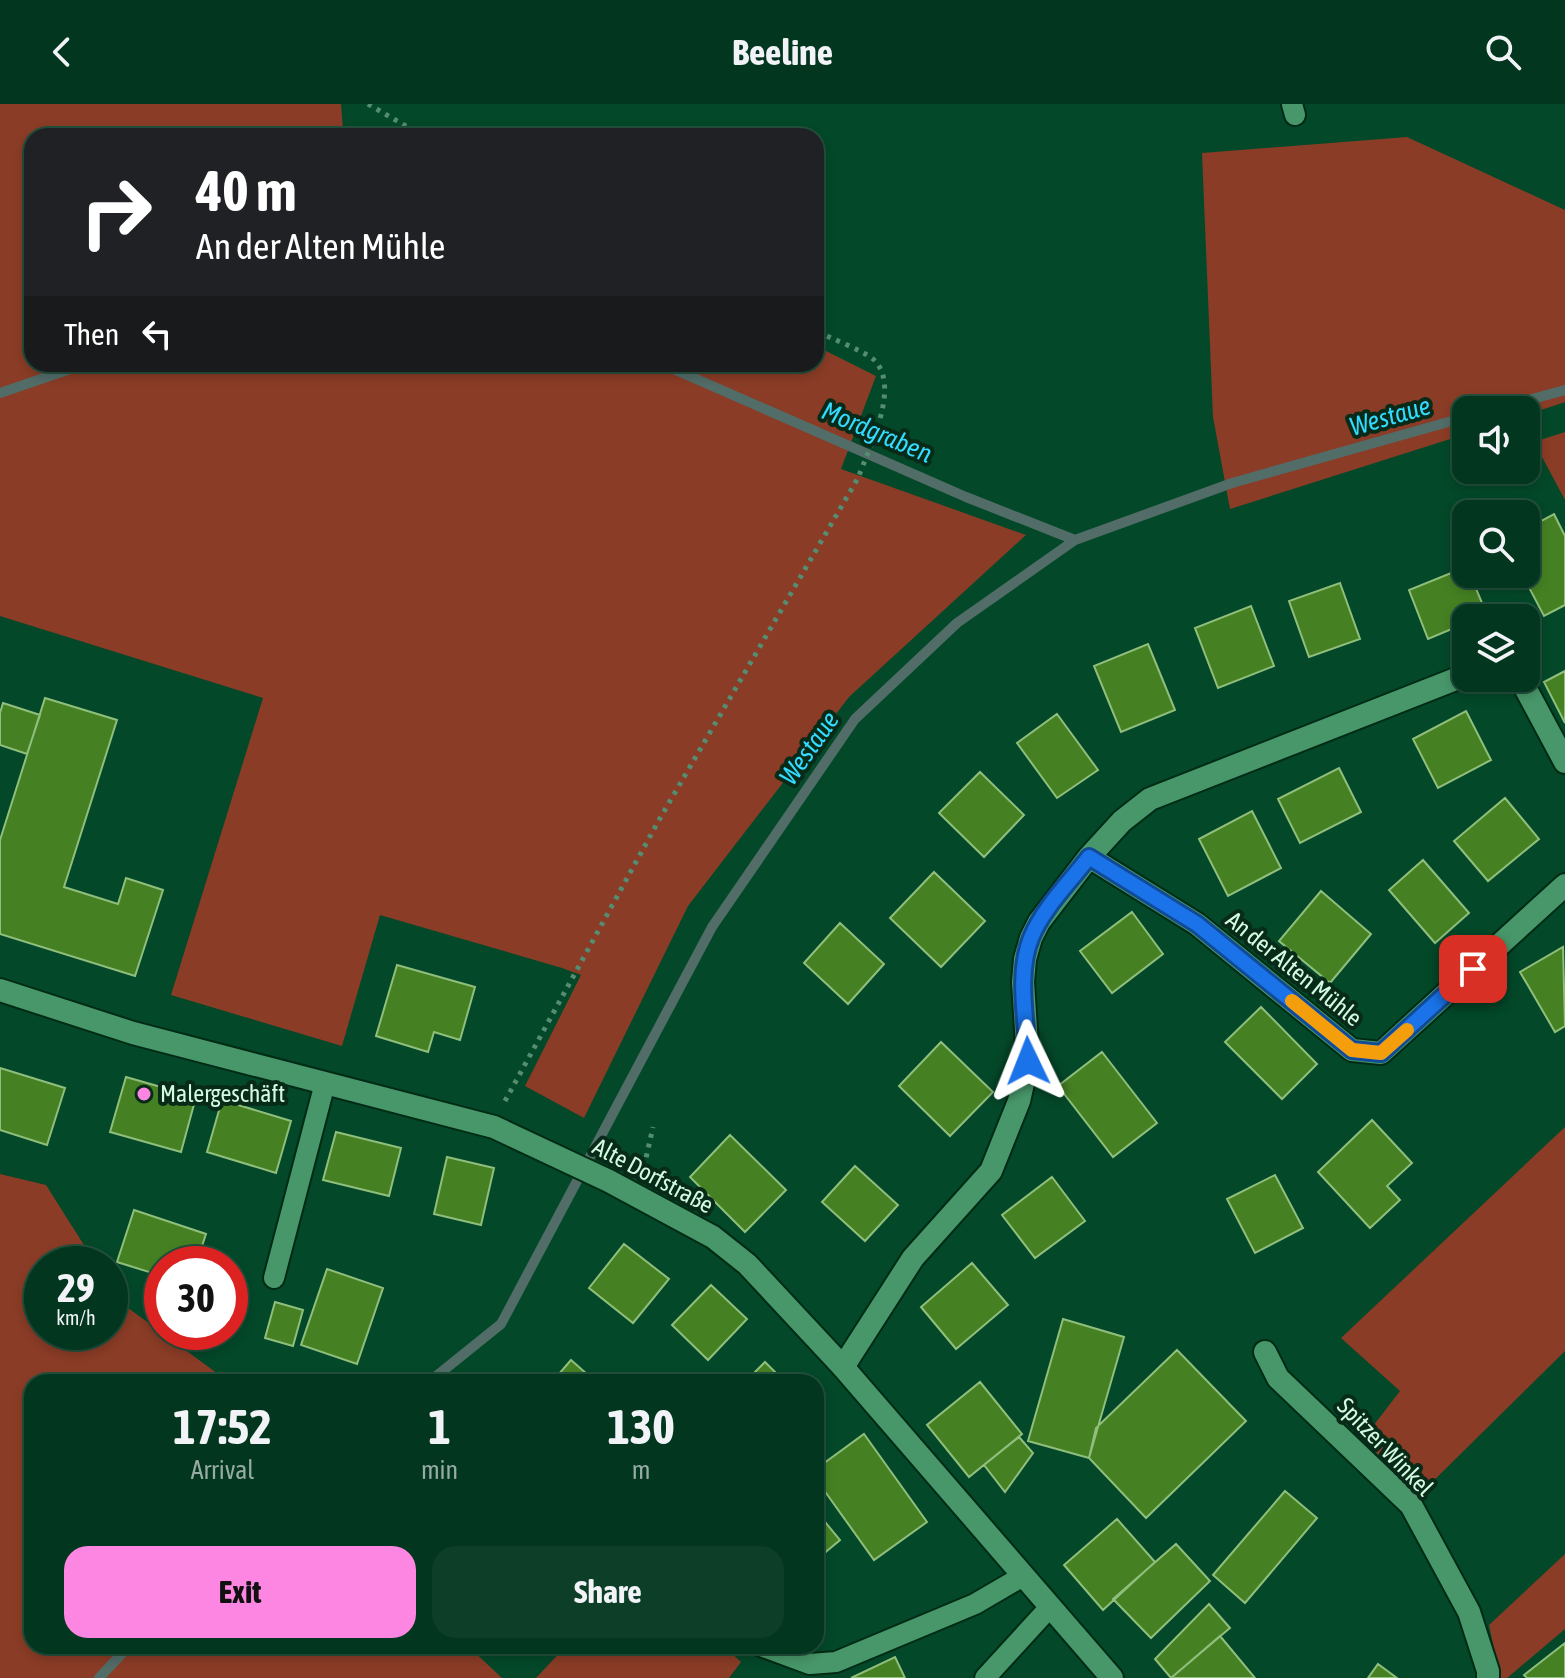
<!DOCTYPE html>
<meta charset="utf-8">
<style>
body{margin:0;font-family:"Asap Condensed",sans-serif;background:#0c3e28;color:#f1f3f6;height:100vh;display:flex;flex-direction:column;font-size:30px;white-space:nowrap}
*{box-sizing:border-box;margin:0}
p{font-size:26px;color:#96aba4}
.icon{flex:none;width:44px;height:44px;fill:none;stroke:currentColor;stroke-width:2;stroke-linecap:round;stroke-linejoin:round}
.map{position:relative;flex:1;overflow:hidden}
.details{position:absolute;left:24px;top:1270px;width:800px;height:280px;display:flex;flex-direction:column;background:#02361f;border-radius:24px;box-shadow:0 4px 12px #0003,0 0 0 2px #23503d}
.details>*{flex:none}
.banner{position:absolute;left:24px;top:24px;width:800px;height:244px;border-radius:24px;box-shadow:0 4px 12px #0003,0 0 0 2px #23503d;background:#202124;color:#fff;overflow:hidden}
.buttons{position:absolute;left:1452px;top:292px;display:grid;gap:16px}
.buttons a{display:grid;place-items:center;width:88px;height:88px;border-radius:16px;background:#02361f;box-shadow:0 4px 12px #0003,0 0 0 2px #23503d;font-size:40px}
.speed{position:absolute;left:24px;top:1142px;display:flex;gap:16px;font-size:40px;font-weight:700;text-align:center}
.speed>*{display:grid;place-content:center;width:104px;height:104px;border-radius:50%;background:#02361f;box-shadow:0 4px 12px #0003,0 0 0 2px #23503d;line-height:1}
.speed small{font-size:20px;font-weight:400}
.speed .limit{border:12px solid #d22;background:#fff;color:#111}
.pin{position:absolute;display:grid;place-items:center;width:68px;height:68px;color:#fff;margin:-34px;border-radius:16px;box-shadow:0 4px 12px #0006}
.me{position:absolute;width:88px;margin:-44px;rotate:358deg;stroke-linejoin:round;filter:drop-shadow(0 0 6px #0008)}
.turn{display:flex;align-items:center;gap:28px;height:168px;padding:0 40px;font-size:36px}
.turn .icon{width:104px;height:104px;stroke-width:2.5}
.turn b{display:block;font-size:56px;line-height:68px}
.then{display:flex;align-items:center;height:76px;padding:0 40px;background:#0003;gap:16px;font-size:30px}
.eta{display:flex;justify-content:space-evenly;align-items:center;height:136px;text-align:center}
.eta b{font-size:48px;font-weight:700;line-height:56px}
.cta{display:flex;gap:16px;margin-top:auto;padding:16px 40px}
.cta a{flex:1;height:92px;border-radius:24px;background:#fd86e2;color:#111;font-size:32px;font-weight:700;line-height:92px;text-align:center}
.cta a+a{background:#0c3e28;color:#f1f3f6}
header{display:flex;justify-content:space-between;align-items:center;height:104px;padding:0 40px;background:#02361f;font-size:36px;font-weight:700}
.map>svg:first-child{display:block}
</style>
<header><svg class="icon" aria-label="back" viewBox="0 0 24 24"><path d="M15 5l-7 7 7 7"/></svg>Beeline<svg class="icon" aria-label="search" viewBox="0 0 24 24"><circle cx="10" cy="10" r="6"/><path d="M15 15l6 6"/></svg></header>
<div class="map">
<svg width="1565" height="1574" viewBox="0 0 1565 1574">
<rect width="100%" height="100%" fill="#034829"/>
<path fill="#8a3c26" d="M0,0H341L343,26L361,32H32V260H816V242L876,272L841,365L1026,431L849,593L688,802L584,1014L525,982L581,871L562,864L380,811L342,942L171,891L263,594L0,512Z
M1407,33L1565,106V298L1526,311V306H1466V330L1230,405L1213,313L1202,49Z
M1565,328V396L1534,338Z
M1565,1023V1247L1418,1392L1363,1335L1400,1287L1341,1234Z
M0,1070L46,1081L96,1160H42V1228H110V1183L120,1198L229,1278H32V1542H468L502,1574H0Z
M1565,1450V1525L1507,1574H1500L1489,1521Z
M566,1542H724L741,1558L729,1574H536Z"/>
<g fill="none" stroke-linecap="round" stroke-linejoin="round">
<path stroke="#526c68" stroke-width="10" d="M662,260L966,393L1075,436
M0,289L85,260
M1492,306L1565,286
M429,1278L501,1220L712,823L855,615L957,519L1075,436L1232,379L1466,313
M99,1574L129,1542"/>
</g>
<path fill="#458122" stroke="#90be7c" stroke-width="2" d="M1554,410L1565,432V501L1544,512L1522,470H1526V425Z
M1466,463V470H1470L1487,511L1466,514V519L1428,535L1409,486Z
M1340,479L1360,535L1309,553L1289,497Z
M1251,502L1274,562L1218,584L1195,524Z
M1148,540L1175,606L1121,628L1094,562Z
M1565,567V619L1544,578Z
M45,594L117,616L64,783L118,800L126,774L163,786L135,872L0,830V736Z
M3,599L40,611L27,650L0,641V609Z
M1466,607L1491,656L1438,684L1413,635Z
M1057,610L1098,666L1057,694L1017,639Z
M1339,664L1361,708L1300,739L1278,695Z
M980,668L1024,711L984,753L939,709Z
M1505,694L1539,735L1488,777L1454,737Z
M1252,707L1281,764L1228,792L1199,735Z
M1423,756L1469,809L1435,839L1389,786Z
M934,768L985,817L941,863L890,814Z
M1321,787L1371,830L1330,879L1279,837Z
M1132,808L1163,850L1112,889L1080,847Z
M840,819L884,860L848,900L804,859Z
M1563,843L1565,922L1555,928L1520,868Z
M397,861L475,883L460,936L434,928L428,948L376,932Z
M1261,903L1317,960L1282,995L1225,938Z
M941,938L993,988L950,1032L899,982Z
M1102,948L1157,1019L1113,1053L1058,982Z
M0,964L65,984L47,1041L0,1026Z
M126,973L196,993L181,1048L110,1028Z
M222,996L291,1017L276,1069L207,1048Z
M1372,1016L1412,1059L1387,1082L1400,1096L1370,1124L1318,1068Z
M336,1028L401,1044L389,1092L323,1076Z
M730,1031L786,1086L745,1128L690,1073Z
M447,1053L494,1064L481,1121L434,1110Z
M855,1062L898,1101L865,1137L822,1098Z
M1275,1071L1303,1124L1255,1149L1227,1095Z
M1052,1073L1085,1117L1035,1154L1002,1111Z
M134,1106L206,1130L196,1160H162V1172L117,1158Z
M624,1140L669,1175L633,1219L589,1184Z
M972,1159L1008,1201L956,1245L921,1203Z
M327,1165L383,1184L357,1260L301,1241Z
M711,1181L747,1215L708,1256L672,1221Z
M275,1198L303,1206L293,1242L265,1234Z
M1063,1215L1124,1233L1089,1354L1028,1337Z
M1177,1246L1246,1317L1146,1414L1089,1354L1096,1324Z
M571,1256L596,1278H552Z
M765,1258L785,1278H745Z
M980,1278L1022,1330L969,1373L927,1321Z
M864,1330L927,1418L874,1456L816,1375V1365Z
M1019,1333L1033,1349L1005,1388L984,1361Z
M1285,1387L1317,1414L1245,1499L1213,1471Z
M816,1407L840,1436L816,1456Z
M1117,1415L1155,1458L1103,1506L1064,1461Z
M1176,1440L1210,1477L1151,1534L1113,1495Z
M1209,1500L1230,1524L1171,1574L1155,1555Z
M1220,1532L1255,1574H1171Z
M1565,1539V1574H1527L1524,1571Z
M895,1553L905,1574H851Z
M1378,1560L1397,1574H1368Z"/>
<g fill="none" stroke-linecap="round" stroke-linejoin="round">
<g stroke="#002b15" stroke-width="24">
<path id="service" d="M1292,0L1295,11
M274,1174L325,979
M761,1542L810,1560L836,1558L975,1500L1023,1472
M985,1574L1050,1503"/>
</g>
<g stroke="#002b15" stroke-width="26">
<path id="minor" d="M1517,574L1521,576L1565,658
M1089,753L1197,820L1352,946L1381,949L1565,781
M1265,1248L1278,1274L1411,1401L1469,1508L1488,1567V1574
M843,1263L913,1154L991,1067L1019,997L1028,957L1023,878L1025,855L1031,834L1039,818L1089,753L1122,717L1150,695L1466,571"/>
</g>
<g stroke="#002b15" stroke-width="26">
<path id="tertiary" d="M0,886L133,929L494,1023L609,1077L713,1133L747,1160L843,1263L1112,1574"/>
</g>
<path stroke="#548d71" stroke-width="5" stroke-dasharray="4 6" stroke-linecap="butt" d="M368,0L423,32
M505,997L659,716L858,374C869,344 902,281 873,255C862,246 830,234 816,227
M644,1063L653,1023"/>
<use href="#service" stroke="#48976a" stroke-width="20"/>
<use href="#minor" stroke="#48976a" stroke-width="22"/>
<use href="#tertiary" stroke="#48976a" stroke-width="22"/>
</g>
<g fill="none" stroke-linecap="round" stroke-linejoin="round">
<g stroke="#114b97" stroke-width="20">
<path id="route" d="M1028,957C1027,918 1016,871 1031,834C1043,804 1070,778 1089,753L1197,820L1352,946L1381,949L1473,865"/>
</g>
<use href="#route" stroke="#1a73e8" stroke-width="14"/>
<path stroke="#f59e0b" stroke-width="14" d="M1292,897L1352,946L1381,949L1407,926"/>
</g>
<circle fill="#fd86e2" stroke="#082a18" stroke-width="3" cx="144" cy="990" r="8"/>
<g text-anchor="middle" stroke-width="8" stroke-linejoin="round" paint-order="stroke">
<g font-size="24" fill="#d4fbe2" stroke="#082a18">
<text transform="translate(1294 865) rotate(39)" y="8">An der Alten Mühle</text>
<text transform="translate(653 1072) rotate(28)" y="8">Alte Dorfstraße</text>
<text transform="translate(1385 1343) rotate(46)" y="8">Spitzer Winkel</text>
</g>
<g font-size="24" fill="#d4fbe2" stroke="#082a18" text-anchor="start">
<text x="160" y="998">Malergeschäft</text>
</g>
<g font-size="26" font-style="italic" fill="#33dbff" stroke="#082a18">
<text transform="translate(1390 312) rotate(-16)" y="9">Westaue</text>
<text transform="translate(877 328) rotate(23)" y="9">Mordgraben</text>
<text transform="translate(809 644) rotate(-55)" y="9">Westaue</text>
</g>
</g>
</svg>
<div class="buttons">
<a><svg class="icon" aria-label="sound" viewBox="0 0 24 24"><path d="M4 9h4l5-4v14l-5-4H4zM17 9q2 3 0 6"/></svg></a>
<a><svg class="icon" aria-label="search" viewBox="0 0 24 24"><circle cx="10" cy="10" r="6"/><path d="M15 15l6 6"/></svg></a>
<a><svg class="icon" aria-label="layers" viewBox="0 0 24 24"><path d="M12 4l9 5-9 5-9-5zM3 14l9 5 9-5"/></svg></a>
</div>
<div class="speed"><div>29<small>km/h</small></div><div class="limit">30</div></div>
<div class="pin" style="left:1473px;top:865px;background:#d93025"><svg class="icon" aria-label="arrive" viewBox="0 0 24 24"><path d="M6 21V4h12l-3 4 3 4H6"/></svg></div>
<svg class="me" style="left:1028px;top:957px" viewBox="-20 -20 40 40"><path d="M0-17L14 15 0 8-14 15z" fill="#1a73e8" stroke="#fff" stroke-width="4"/></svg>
<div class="banner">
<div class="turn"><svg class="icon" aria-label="right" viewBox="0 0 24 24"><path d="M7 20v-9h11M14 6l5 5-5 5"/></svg><div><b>40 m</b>An der Alten Mühle</div></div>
<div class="then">Then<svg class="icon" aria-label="left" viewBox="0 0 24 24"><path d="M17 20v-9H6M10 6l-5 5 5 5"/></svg></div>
</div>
<section class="details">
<div class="eta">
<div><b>17:52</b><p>Arrival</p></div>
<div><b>1</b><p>min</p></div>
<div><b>130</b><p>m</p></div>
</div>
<div class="cta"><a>Exit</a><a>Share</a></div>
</section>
</div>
